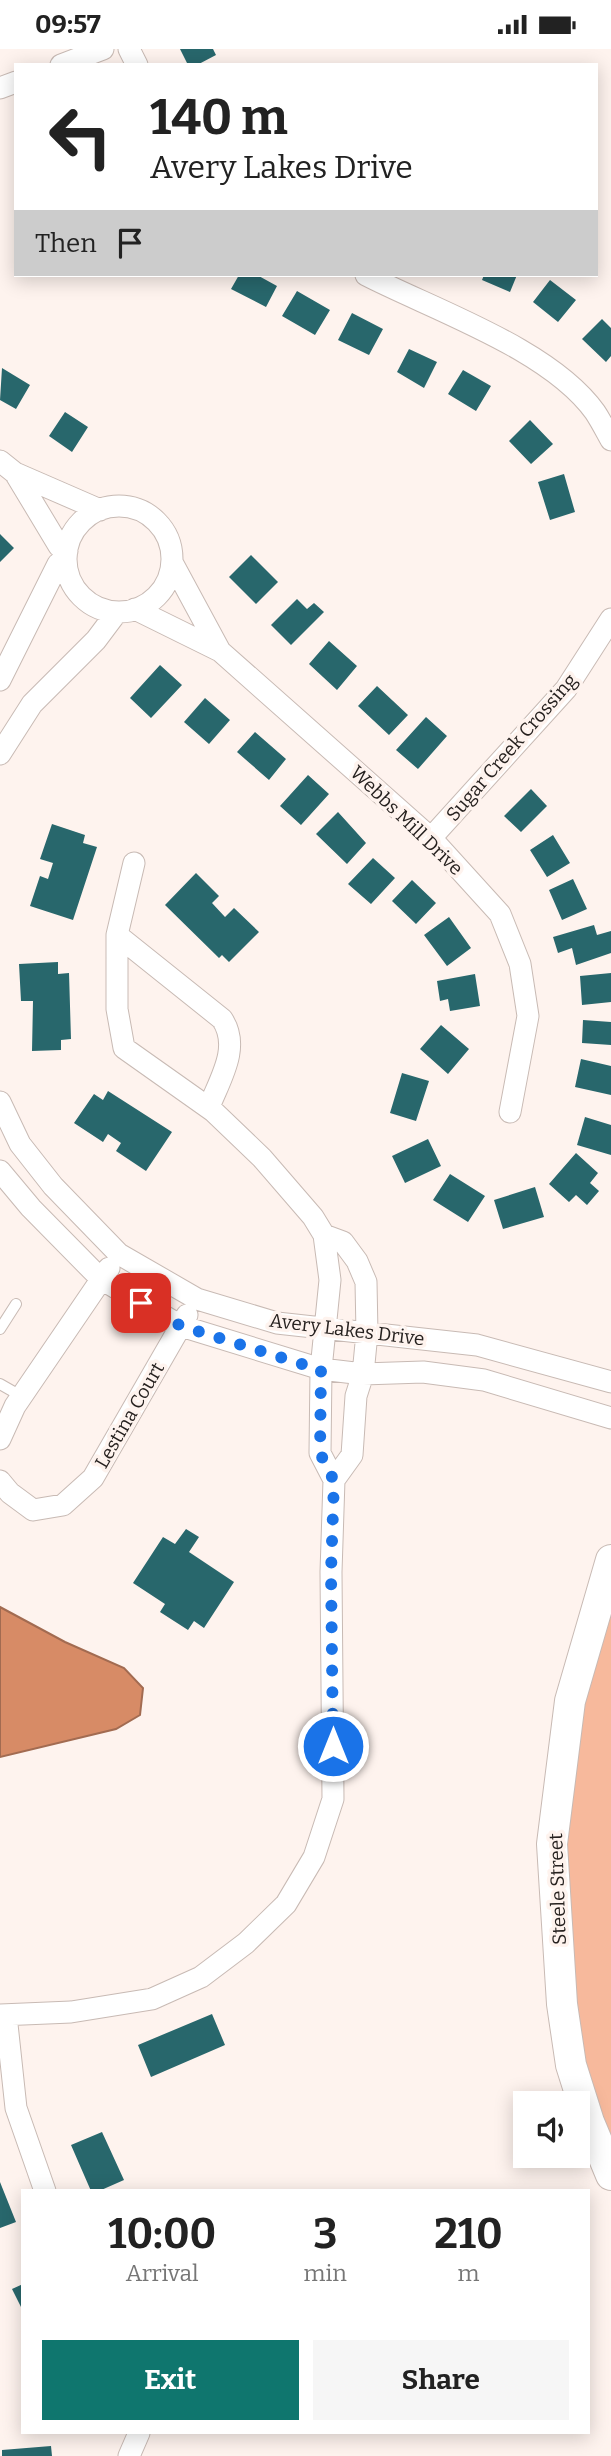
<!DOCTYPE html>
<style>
body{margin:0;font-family:Bitter,serif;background:#f6f6f6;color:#222;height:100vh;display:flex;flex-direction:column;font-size:26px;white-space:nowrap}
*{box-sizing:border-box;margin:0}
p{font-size:23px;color:#767676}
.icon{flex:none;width:38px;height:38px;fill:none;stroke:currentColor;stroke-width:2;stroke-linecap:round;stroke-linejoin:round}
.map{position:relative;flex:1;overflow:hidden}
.side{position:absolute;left:21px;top:2140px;width:569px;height:245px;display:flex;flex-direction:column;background:#fff;border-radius:0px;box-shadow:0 4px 18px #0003}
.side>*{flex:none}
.hud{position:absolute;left:14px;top:14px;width:584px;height:214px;border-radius:0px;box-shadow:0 4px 18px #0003;background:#fff;color:#222;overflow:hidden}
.controls{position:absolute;left:513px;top:2042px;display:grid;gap:14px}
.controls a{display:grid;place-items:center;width:77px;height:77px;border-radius:0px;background:#fff;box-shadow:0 4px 18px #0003;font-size:35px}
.pin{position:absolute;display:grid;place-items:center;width:60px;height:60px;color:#fff;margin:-30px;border-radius:14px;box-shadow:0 4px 10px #0006}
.me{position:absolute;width:77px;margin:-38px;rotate:0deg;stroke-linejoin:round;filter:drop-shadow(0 0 5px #0008)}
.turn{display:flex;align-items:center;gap:24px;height:147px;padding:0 21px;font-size:32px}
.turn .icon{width:91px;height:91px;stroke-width:2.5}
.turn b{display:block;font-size:49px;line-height:60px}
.then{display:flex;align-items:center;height:66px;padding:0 21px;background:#0003;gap:14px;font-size:26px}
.eta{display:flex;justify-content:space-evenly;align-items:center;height:119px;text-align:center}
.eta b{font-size:42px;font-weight:700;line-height:49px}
.button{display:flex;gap:14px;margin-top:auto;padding:14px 21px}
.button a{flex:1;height:80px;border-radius:0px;background:#0f766e;color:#fff;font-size:28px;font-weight:700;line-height:80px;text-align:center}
.button a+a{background:#f6f6f6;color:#222}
.status{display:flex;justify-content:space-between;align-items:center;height:49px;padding:0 35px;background:#fff;direction:ltr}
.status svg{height:19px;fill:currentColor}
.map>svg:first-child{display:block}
</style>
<div class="status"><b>09:57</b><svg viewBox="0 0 49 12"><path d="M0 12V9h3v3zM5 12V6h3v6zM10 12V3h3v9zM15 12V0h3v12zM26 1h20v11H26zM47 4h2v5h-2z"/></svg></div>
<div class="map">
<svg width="611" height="2407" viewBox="0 0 611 2407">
<rect width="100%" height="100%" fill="#fef3ee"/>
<path fill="#f7b99c" d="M611,1511V2126L589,2073L552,1795Z"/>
<path fill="#d78b66" stroke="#a26b51" stroke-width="2" d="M0,1558L65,1593L124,1619L143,1639L140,1666L116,1680L0,1708Z"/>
<path fill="#28676c" d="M180,0H213L216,6L197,16H188Z
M239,226H257L277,237L266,258L231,240Z
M484,226H517L510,243L482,231Z
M550,231L576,251L558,273L533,253Z
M297,242L330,261L315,286L282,267Z
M352,264L383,280L369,306L338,291Z
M602,270L611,279V307L606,313L582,290Z
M409,300L437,313L424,339L397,323Z
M2,319L30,336L16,360L0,351Z
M463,321L491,337L476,362L448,345Z
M65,363L88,378L72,403L49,387Z
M530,371L553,395L531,415L509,392Z
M564,425L575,463L550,471L538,433Z
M0,485L14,499L0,513Z
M251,506L278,533L256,555L229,528Z
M297,550L307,560L314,554L324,563L291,596L271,576Z
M329,592L357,617L337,641L309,615Z
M160,616L182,636L151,669L130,649Z
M377,637L408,666L389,686L358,657Z
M205,649L230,671L209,695L184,673Z
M426,668L447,687L418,720L396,701Z
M255,683L286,710L269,731L237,703Z
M308,726L329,745L301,776L280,757Z
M531,740L547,757L521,783L504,767Z
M338,763L366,794L347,815L316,785Z
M52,775L85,786L83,794L97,798L73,871L30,857L40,827L48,830L53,814L40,810Z
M553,786L570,814L547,828L530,801Z
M373,809L395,829L371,855L348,835Z
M196,824L219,847L212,854L225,868L234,859L259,883L229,913L222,906L219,909L165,856Z
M573,830L587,860L562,871L549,841Z
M412,831L436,854L416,875L392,852Z
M449,868L471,899L447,917L424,886Z
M594,876L597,886L611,882V904L576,916L572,899L558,904L553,888Z
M58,913V925L69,924L71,990L61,991V1001L32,1002L33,952H21L19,915Z
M611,924V953L582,956L580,927Z
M475,925L480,957L450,962L448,950L440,952L437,932Z
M583,971L611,973V996L582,994Z
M441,976L469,1000L448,1025L420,1000Z
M581,1010L611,1017V1046L575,1038Z
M402,1024L429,1032L416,1072L390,1064Z
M108,1042L172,1083L146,1122L116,1102L121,1094L108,1085L103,1093L74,1074L94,1045L103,1051Z
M585,1068L611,1076V1106L577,1096Z
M428,1090L441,1117L405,1134L392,1107Z
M576,1104L598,1124L590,1134L599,1142L587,1156L576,1146L569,1153L549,1135Z
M450,1125L485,1147L468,1173L433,1151Z
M535,1138L544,1168L503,1180L494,1151Z
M186,1480L199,1488L189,1503L234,1533L204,1579L194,1572L188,1581L160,1563L165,1555L133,1534L163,1488L175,1495Z
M212,1965L225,1996L151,2028L138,1996Z
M102,2083L124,2131L99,2142H91L71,2096Z
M0,2133L16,2173L0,2179Z
M23,2235V2262L12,2240Z
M51,2397L52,2407H2V2401Z"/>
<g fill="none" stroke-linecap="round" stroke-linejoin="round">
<g stroke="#c8bab4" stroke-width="12">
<path id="lane" d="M0,1280L16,1255
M0,1335L21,1347"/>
</g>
<g stroke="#c8bab4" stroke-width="23">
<path id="street" d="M129,0L137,16
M61,16L103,0
M0,39L16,33
M366,226C434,261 550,300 595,363C601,372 606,382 611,391
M0,412L15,424L100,461
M15,424L59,497L67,502
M66 510a53 53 0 1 1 106 0a53 53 0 1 1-106 0Z
M173,515L220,602
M135,560L220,602L431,789L500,865L520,915L528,967L510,1063
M0,631L58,515L66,510
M0,705L32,655L96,591L117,563
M431,789L566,640L611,570
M117,886L222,970C241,998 220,1030 209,1058
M0,1053L20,1095L53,1137L119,1205L197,1250L277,1274L477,1296L611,1333
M0,1122L31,1159L101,1230L181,1277L321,1320L363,1325L423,1323L484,1331L611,1369
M324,1186L343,1193L357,1212L366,1233L367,1284L363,1325L356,1347L352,1406L334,1431
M0,1390L15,1357L109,1219
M0,1432L10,1444L33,1461L63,1456L93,1429L187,1266
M0,1966L71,1963L152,1950L201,1928L246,1894L286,1855L314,1808L333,1750L331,1523L334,1431L320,1404L321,1320L330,1231L324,1186L313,1168L262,1109L213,1062L124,999L117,960V886L134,814
M6,1966L16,2059L45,2142
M129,2407L139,2384"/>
</g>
<g stroke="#c8bab4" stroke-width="32">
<path id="secondary" d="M611,1511L570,1652L552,1795L562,1955L571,2016L589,2073L611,2126"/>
</g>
<use href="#lane" stroke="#fff" stroke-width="10"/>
<use href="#street" stroke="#fff" stroke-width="21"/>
<use href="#secondary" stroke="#fff" stroke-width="30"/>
</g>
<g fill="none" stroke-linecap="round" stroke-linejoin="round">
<path stroke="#1a73e8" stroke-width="12" stroke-dasharray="0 21.6" d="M141,1254L181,1277L321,1321L320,1404L334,1432L331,1523L333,1697"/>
</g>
<g text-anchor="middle" stroke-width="7" stroke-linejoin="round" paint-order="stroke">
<g font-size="19" fill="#26211f" stroke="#fef3ee">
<text transform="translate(511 698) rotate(-49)" y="7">Sugar Creek Crossing</text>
<text transform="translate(407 771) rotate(44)" y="7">Webbs Mill Drive</text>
<text transform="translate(347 1280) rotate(7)" y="7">Avery Lakes Drive</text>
<text transform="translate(129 1366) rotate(-60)" y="7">Lestina Court</text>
<text transform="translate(557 1840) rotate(-92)" y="7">Steele Street</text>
</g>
</g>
</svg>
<div class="controls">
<a><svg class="icon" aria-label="sound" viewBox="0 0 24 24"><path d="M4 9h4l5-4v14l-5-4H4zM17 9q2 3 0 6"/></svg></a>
</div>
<div class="pin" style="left:141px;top:1254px;background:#d93025"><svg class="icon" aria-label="arrive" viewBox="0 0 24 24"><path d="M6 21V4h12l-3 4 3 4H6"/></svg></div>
<svg class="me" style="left:333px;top:1697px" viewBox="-20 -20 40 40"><circle r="17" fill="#1a73e8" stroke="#fff" stroke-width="3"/><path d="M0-11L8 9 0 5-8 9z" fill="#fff"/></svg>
<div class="hud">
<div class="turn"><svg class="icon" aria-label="left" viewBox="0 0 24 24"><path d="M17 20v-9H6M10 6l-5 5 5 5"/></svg><div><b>140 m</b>Avery Lakes Drive</div></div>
<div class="then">Then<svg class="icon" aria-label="arrive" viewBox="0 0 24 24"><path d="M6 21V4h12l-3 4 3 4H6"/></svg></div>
</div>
<section class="side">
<div class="eta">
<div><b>10:00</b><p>Arrival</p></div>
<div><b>3</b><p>min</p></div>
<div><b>210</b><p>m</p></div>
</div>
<div class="button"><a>Exit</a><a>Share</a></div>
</section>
</div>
